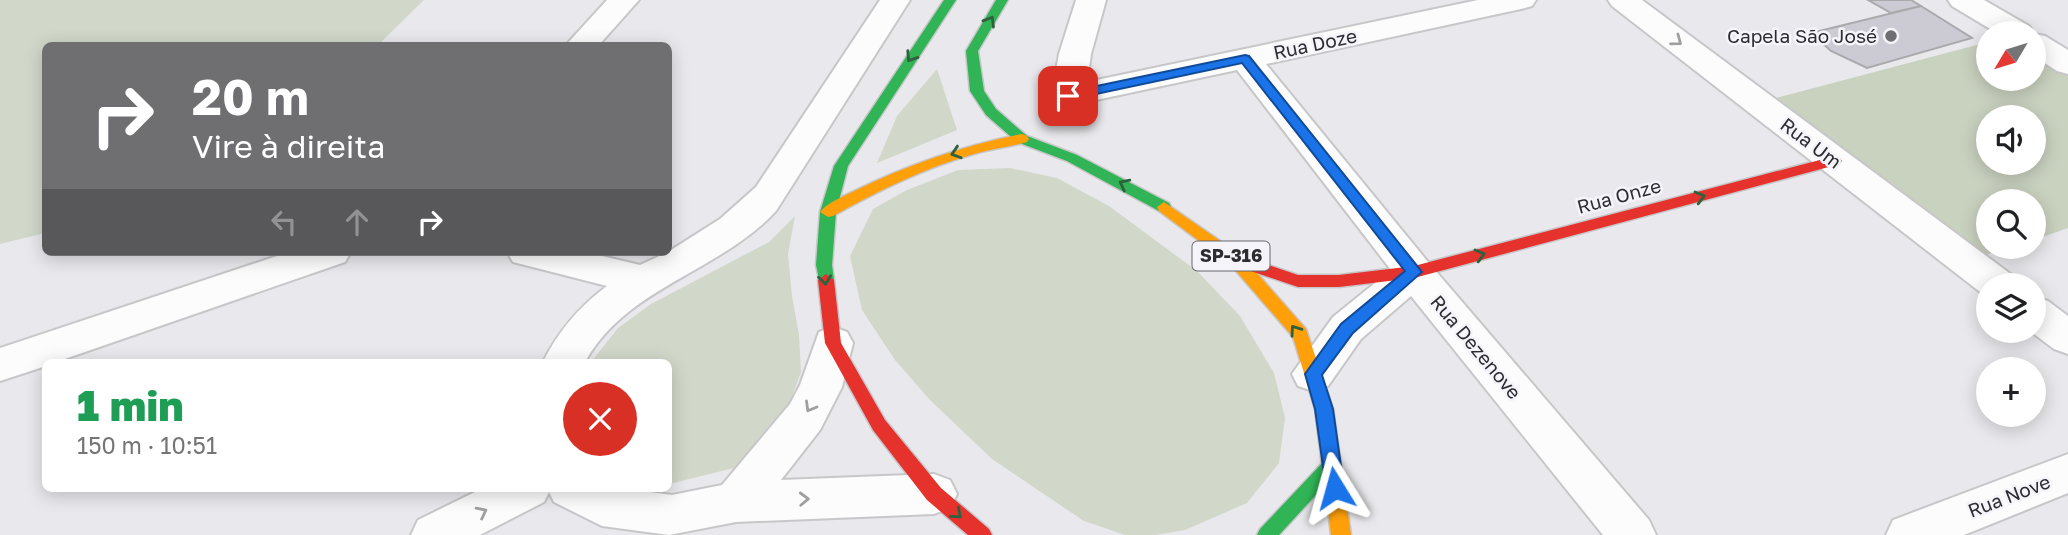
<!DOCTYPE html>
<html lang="pt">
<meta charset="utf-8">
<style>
body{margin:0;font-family:"Golos Text",sans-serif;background:#f6f6f6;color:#202124;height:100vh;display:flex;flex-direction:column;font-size:26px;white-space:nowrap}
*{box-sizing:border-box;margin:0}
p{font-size:23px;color:#757577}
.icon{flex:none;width:38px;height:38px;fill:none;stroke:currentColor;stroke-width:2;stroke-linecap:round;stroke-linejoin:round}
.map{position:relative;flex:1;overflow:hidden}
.details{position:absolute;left:42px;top:359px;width:630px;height:133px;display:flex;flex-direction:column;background:#fff;border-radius:10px;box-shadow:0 4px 18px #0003}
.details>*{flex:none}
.banner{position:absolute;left:42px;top:42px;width:630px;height:214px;border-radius:10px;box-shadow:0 4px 18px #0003;background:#6f6e71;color:#fff;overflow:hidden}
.needle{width:46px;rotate:232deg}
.fabs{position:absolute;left:1976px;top:21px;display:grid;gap:14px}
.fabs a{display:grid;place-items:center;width:70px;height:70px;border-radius:50%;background:#fff;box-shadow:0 4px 18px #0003;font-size:35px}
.pin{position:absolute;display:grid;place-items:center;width:60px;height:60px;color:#fff;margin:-30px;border-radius:14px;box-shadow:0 4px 10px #0006}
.me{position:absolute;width:77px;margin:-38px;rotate:352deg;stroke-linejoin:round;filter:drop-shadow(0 0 5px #0008)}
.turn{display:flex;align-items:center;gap:24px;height:147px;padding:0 35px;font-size:32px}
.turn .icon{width:91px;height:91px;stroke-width:2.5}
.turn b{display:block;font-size:49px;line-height:60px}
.lanes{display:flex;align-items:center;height:66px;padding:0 35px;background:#0003;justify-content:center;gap:35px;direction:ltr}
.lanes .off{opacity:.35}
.round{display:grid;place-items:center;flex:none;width:74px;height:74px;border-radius:37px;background:#f6f6f6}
.headline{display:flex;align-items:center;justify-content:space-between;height:119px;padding:0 35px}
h1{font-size:42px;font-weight:800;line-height:52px;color:#1e9e55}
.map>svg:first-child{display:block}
</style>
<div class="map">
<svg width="2068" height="535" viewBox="0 0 2068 535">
<rect width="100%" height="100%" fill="#e9e8ec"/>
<path fill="#d1d8ca" d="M0,0H424L378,45L46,46L45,233L0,244Z
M937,69L957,130L877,163L897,116Z
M1010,168L1057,178L1109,206L1197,271L1240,316L1274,373L1285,418L1279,463L1247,503L1185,530L1155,535H1125L1084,521L992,459L930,400L895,360L862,310L850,256L873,209L907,190L958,170Z
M795,216L788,254L792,296L799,335L801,372L787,410L738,467L669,484L668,362H591L618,328L651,304L769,242Z"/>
<path fill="#c9d1bf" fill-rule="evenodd" d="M1988,42V79H2034V47L2068,68V228L2034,240V201H1988V247H2012L1982,256L1776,98ZM1988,117H2034V163H1988Z"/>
<path fill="#cccad3" stroke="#aaa9ac" stroke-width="2" d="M1868,0H1911L1921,6L1891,13Z
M1921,6L1972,38L1867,68L1831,51L1811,33Z"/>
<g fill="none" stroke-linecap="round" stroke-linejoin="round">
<g stroke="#c7c6c9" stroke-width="4">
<path id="street" d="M607,0H639L598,46H565Z
M880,0H910L776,211C720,272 626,287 585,362H543C559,330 579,307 607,286L513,262L507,252H585L640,265L668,252L720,219L756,187Z
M1076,0H1106L1091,54L1087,82L1478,0H1536L1532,6L1521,9L1266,64L1428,262L1649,520L1656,535H1603L1411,296L1361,339L1328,386L1313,391L1298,386L1292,374L1333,317L1391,270L1237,70L1068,106L1056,103L1051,96L1059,54Z
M1608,0H1642L2012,275L2017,285H1988V296L1984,295L1612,6Z
M1948,0H1984L2029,26L2034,33H1997L1952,6Z
M2034,34L2045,36L2068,50V74L2057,71L2034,56Z
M289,252H351L345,262L56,362H46V366L0,381V348Z
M2034,297L2048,301L2068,316V354L2054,349L2030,331H2034Z
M833,327L847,332L853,343L842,387L820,430L781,480L934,474L950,480L957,494L950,508L934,514L736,522L669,535L602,526L554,502L549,492L544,502L480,535H411L418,520L483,488H621L672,495L722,485L790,404L800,385L819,332Z
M2068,454V493L1964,535H1886L1893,520Z"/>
</g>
<g stroke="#c7c6c9" stroke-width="3">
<path id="fast" d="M944,0H956L848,166L836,212L832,265L834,280L826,286L820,284L816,265L820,212L834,166Z
M996,0H1008L978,51L984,91L996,109L1027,136L1077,155L1169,203L1171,207L1169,211H1159L1067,161L1017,142L986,115L970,91L966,51Z
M1332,457L1338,459L1341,465L1338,471L1279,535H1257L1260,529L1326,459Z"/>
</g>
<g stroke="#c7c6c9" stroke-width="3">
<path id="slow" d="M1022,134L1027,136L1029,139L1027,142C1009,147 991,149 974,154C924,168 878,191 833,216L828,217L820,212C827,203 842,197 852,192C907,165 962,146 1022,134Z
M1164,202L1242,256L1306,329L1333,409L1351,535H1331L1315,409L1293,337L1230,264L1159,211L1157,207Z"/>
</g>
<g stroke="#c7c6c9" stroke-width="3">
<path id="jam" d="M1835,156L1840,158L1842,161L1840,164L1414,278L1339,287H1298L1230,264L1228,260L1236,254L1298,275H1339L1414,266Z
M826,274L834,280L841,343L885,420L941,488L989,529L992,535H968L927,500L873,430L825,343L818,280Z"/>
</g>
<use href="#street" fill="#fcfcfc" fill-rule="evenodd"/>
<use href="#fast" fill="#30b455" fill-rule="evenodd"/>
<use href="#slow" fill="#ff9f0a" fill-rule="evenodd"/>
<use href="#jam" fill="#e5322d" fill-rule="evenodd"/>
</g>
<defs><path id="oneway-chevron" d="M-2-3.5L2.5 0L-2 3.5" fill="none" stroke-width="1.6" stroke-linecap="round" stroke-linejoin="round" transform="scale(1.75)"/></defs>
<g stroke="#2e623e">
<use href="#oneway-chevron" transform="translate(990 21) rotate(-59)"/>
<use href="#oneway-chevron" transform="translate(911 57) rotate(123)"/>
<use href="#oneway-chevron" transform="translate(956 153) rotate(162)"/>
<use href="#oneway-chevron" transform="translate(1124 184) rotate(-153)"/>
<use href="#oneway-chevron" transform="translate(1700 197) rotate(-15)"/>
<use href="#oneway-chevron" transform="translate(1480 255) rotate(-15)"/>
<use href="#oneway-chevron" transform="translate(825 280) rotate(83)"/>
<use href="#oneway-chevron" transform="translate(1295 330) rotate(-125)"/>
<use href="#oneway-chevron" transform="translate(957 514) rotate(41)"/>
</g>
<g stroke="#9f9ea0">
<use href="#oneway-chevron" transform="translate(1677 41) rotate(37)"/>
<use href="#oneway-chevron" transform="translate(810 407) rotate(120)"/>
<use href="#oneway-chevron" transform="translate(804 499) rotate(-2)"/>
<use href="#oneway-chevron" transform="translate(482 512) rotate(-27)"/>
</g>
<path fill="#1a73e8" stroke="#114b97" stroke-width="2" d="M1245,55L1249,56L1422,272L1353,333L1322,375L1333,409L1344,488L1342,494L1335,497L1328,494L1326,488L1315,409L1305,374L1341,324L1405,271L1242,63L1068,100L1061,96L1068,92Z"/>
<circle fill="#6f6e71" stroke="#f5f4fb" stroke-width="2.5" cx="1891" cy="36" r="7"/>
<g text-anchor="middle" stroke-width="5" stroke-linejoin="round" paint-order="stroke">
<rect fill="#f5f4fb" stroke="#69686c" stroke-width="2" x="1192.5" y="241.5" width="77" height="29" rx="5"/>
<g font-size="18" font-weight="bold" fill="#2d2c2f">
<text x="1231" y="262">SP-316</text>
</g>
<g font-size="19" fill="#2d2c2f" stroke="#f5f4fb" text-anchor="end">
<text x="1877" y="43">Capela São José</text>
</g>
<g font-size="19" fill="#2d2c2f" stroke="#f5f4fb">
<text transform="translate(1315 44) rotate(-12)" y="7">Rua Doze</text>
<text transform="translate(1811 143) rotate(37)" y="7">Rua Um</text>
<text transform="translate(1619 196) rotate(-15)" y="7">Rua Onze</text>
<text transform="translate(1476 347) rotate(50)" y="7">Rua Dezenove</text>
<text transform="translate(2009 496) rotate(-21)" y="7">Rua Nove</text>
</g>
</g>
</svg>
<div class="fabs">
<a><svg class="needle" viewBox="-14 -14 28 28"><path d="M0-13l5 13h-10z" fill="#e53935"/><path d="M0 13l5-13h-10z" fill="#757577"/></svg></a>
<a><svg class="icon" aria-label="sound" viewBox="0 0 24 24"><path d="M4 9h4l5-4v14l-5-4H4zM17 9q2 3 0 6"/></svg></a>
<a><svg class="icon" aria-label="search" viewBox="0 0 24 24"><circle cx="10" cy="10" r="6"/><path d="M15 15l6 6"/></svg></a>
<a><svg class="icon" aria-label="layers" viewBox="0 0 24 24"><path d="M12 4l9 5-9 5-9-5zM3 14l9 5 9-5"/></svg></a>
<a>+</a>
</div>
<div class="pin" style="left:1068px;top:96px;background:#d93025"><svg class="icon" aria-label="arrive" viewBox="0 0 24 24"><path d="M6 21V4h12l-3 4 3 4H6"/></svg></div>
<svg class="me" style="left:1335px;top:488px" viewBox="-20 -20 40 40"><path d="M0-17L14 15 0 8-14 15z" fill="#1a73e8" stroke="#fff" stroke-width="4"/></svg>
<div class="banner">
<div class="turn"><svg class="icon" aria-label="right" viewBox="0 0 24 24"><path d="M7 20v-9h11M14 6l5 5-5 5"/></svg><div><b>20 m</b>Vire à direita</div></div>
<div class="lanes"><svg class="icon off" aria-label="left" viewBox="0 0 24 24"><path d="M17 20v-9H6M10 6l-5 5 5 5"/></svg><svg class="icon off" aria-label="ahead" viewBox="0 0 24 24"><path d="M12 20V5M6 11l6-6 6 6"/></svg><svg class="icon" aria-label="right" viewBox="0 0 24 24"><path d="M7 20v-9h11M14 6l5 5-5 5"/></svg></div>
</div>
<section class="details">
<div class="headline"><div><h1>1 min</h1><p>150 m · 10:51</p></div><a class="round" style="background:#d93025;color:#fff"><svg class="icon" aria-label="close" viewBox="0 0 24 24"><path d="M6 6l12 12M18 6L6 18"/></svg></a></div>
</section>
</div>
